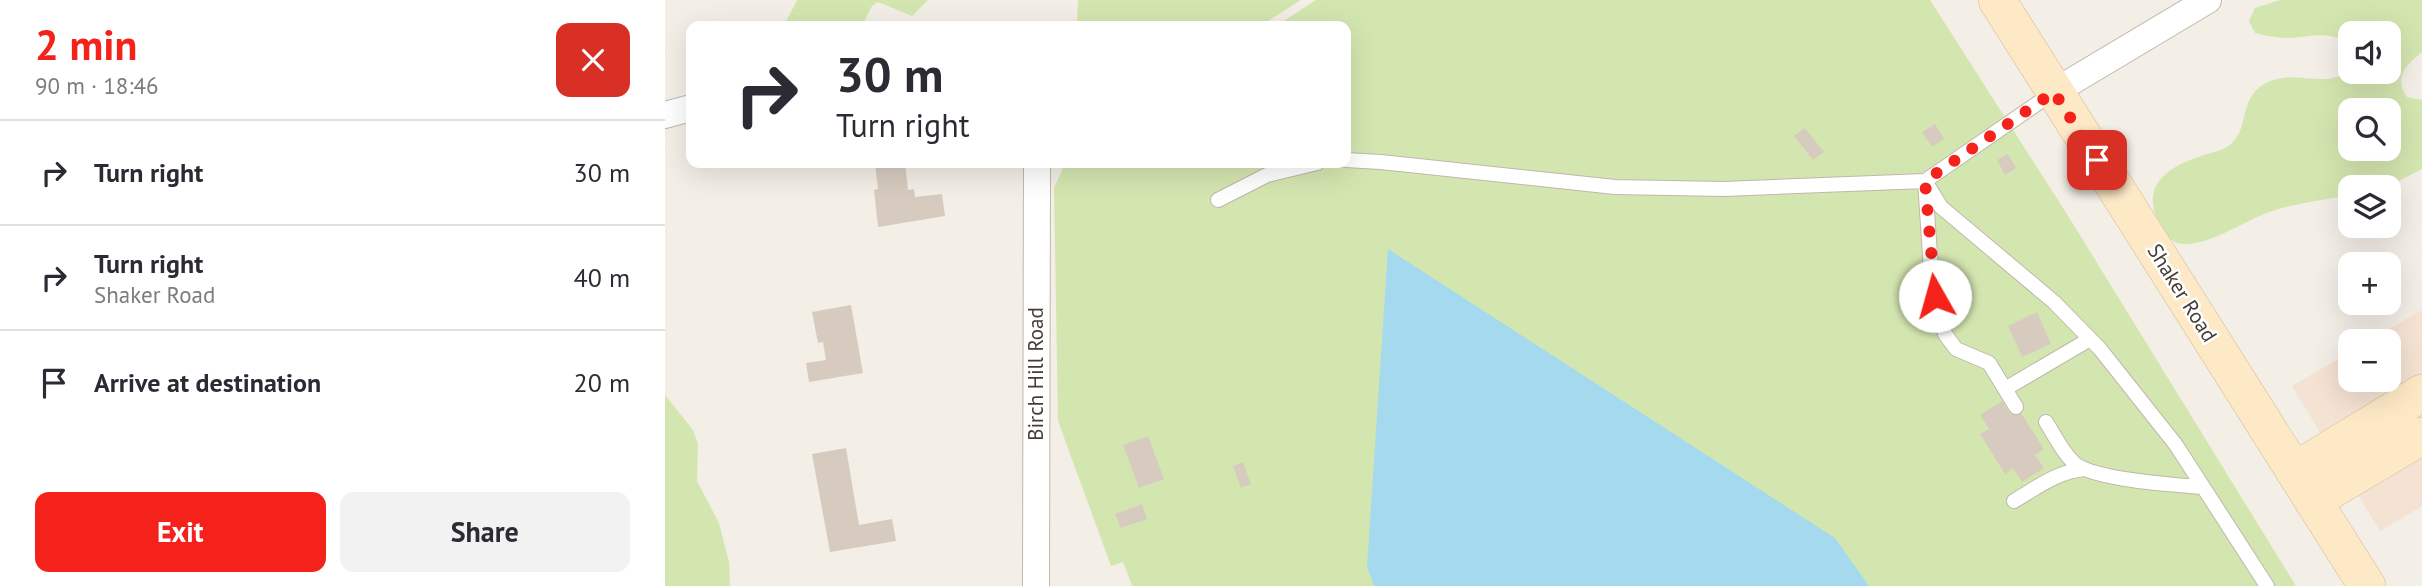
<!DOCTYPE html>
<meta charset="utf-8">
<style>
body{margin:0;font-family:"PT Sans",sans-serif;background:#f2f2f3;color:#2b2b33;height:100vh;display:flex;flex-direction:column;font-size:26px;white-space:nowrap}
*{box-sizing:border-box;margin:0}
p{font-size:23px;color:#7c7c81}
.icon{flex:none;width:38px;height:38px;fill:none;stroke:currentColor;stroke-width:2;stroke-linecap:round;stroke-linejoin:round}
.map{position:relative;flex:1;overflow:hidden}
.panel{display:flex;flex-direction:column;background:#fff;width:665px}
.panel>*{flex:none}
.hud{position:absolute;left:21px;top:21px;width:665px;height:147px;border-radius:14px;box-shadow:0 7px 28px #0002;background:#fff;color:#2b2b33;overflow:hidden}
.controls{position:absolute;left:1673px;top:21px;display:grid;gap:14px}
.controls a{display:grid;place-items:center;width:63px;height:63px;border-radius:14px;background:#fff;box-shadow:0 7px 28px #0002;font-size:35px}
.pin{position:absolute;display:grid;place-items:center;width:60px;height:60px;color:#fff;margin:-30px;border-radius:14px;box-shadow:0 4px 10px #0006}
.me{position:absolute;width:77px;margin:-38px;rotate:353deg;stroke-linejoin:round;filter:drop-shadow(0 0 5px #0008)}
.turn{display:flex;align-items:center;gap:24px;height:147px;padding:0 35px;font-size:32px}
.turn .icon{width:91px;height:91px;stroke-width:2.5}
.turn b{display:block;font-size:49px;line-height:60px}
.round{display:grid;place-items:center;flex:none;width:74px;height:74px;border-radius:14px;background:#f2f2f3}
.summary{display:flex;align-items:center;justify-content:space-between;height:119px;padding:0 35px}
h1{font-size:42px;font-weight:600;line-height:52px;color:#f5221b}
.button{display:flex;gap:14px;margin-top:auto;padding:14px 35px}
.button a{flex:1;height:80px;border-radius:14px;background:#f5221b;color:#fff;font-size:28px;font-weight:600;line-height:80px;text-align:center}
.button a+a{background:#f2f2f3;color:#2b2b33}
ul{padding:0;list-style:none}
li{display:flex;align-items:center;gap:21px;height:105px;padding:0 35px;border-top:2px solid #e1e1e2}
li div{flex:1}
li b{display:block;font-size:26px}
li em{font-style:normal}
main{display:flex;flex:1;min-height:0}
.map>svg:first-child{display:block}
</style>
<main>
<section class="panel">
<div class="summary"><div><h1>2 min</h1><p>90 m · 18:46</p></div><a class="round" style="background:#d93025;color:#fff"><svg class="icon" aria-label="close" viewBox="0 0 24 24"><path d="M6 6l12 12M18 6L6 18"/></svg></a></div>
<ul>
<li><svg class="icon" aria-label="right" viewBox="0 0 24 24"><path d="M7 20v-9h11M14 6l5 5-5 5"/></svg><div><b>Turn right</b></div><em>30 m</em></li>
<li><svg class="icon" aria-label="right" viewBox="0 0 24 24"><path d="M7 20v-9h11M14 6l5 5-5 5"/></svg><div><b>Turn right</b><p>Shaker Road</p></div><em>40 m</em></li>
<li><svg class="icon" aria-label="arrive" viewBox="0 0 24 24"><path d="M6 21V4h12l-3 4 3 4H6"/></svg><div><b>Arrive at destination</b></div><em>20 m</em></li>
</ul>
<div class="button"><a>Exit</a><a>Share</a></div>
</section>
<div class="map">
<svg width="1757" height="586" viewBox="0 0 1757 586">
<rect width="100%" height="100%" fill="#f3eee6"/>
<path fill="#f4e2d2" d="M1757,310V506L1715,531L1627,386L1685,352V380H1724V341H1704Z"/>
<path fill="#d4e6b0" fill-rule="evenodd" d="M132,0H263L247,16L213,2L207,6L197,26H119Z
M413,0H636L595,26H412Z
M651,0H1265L1405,219L1631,586H467L458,562L446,566L393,421L389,188L399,166L404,163H681V26H611Z
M1615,0H1757V52C1742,64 1728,77 1742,97L1757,100V169L1722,187H1685V195C1659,200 1632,203 1607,211C1580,220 1545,246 1517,244C1507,243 1502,236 1497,228C1473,189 1499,168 1536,156C1547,152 1558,151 1566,144C1586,126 1572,97 1603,82C1623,73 1641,80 1661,79C1672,78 1682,73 1692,72C1702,70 1714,72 1724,72V33H1685V46C1666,29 1647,37 1625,38C1613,38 1601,36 1590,33L1584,21L1590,8ZM1685,110H1724V149H1685Z
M0,395L28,430L33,444L32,481L54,523L64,562L65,586H0Z"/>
<path fill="#a4d9ee" d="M723,249L1170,538L1204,586H709L702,567Z"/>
<path fill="#d7cbbf" d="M1270,124L1279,139L1267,147L1257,132Z
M1140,128L1159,152L1148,160L1129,136Z
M1343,154L1351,168L1340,175L1332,160Z
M210,163H240L243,190L249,189L250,197L277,194L280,216L213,227L209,190L213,189Z
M186,305L198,373L144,382L141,363L161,360L158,342L153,343L147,312Z
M1372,312L1386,344L1357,357L1343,326Z
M1337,401L1346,415L1354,410L1379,449L1370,455L1379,468L1357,482L1348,468L1340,474L1315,434L1324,429L1315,415Z
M483,436L499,479L474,488L458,445Z
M181,448L194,525L227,519L231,541L165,552L147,454Z
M578,462L586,484L576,488L568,466Z
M477,504L482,519L456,528L450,514Z"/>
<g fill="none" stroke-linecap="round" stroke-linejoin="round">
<g stroke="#c1b7ac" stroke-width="16">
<path id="lane" d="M1389,92L1260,181L1276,207L1389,302L1435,349L1511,445L1602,586
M681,160L716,162L950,187L1059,189L1260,181L1266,270L1280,334L1291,349L1324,363L1351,407
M553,200L602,175L652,163
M1340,389L1425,339
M1381,422C1390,436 1397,452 1409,463C1429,480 1510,485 1538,487
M1349,501C1371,488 1393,471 1420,469"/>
</g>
<g stroke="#c1b7ac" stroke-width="28">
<path id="street" d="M1389,92L1543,0
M0,115L26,108
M371,586L372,163"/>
</g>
<g stroke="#d2bb97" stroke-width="38">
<path id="secondary" d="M1332,0L1702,586
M1629,471L1757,393
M1648,501L1757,436"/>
</g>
<use href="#lane" stroke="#fff" stroke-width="14"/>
<use href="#street" stroke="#fff" stroke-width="26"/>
<use href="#secondary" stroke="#fde9c6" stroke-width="37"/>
</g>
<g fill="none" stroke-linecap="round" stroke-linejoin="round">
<path stroke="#f5221b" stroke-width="12" stroke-dasharray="0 21.6" d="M1270,296L1260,181L1389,92L1432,160"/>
</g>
<g text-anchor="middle" stroke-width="5" stroke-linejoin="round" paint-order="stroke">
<g font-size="21" fill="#463d36" stroke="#fff">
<text transform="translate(1517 293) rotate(58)" y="7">Shaker Road</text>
<text transform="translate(371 374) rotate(-90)" y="7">Birch Hill Road</text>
</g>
</g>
</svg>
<div class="controls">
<a><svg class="icon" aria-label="sound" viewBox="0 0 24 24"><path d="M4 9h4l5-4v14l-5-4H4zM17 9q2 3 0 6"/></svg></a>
<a><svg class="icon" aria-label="search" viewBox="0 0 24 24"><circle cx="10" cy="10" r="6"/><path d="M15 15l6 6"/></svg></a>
<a><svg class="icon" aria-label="layers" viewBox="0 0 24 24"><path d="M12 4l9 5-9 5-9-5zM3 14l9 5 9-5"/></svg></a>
<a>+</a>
<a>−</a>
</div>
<div class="pin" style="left:1432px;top:160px;background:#d93025"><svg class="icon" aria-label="arrive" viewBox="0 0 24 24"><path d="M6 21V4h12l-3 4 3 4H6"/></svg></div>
<svg class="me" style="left:1270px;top:296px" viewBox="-20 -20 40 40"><circle r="19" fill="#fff"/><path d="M0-13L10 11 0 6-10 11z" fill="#f5221b"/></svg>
<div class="hud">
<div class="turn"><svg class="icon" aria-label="right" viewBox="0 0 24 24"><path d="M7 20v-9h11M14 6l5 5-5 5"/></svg><div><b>30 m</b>Turn right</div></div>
</div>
</div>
</main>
